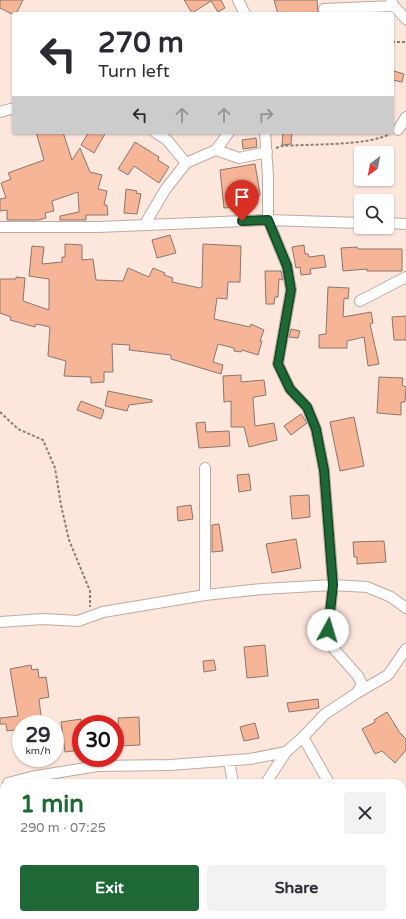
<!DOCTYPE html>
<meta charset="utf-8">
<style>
body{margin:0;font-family:"Varela Round",sans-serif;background:#f2f2f3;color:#2b2b33;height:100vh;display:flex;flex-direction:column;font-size:15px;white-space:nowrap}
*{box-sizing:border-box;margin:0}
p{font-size:13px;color:#7c7c81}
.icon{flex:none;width:22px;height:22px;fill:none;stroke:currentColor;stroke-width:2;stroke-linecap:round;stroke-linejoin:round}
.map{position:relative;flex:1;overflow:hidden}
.side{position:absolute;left:0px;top:779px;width:406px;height:140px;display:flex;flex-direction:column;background:#fff;border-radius:12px 12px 0 0;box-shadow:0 1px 3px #0004}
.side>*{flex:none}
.top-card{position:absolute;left:12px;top:12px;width:382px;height:122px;border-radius:4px;box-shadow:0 1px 3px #0004;background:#fff;color:#2b2b33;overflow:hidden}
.needle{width:26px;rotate:212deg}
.tools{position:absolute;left:354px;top:146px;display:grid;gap:8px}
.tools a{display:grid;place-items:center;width:40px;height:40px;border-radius:4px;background:#fff;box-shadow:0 1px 3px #0004;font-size:20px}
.speed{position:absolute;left:12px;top:715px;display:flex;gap:8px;font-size:20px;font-weight:700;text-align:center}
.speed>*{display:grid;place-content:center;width:52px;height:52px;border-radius:50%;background:#fff;box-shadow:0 1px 3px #0004;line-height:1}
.speed small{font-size:10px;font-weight:400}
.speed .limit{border:6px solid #d22;background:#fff;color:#111}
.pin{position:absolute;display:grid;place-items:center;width:34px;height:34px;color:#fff;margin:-41px -17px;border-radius:50% 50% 50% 0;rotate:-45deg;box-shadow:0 0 4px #0007}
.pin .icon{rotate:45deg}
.me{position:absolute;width:44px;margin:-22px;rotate:6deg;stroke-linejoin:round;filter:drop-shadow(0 0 3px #0008)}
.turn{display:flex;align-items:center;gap:14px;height:84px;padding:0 20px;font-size:18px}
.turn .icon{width:52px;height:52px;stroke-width:2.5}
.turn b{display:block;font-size:28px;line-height:34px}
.lanes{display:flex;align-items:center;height:38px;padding:0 20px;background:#0003;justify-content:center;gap:20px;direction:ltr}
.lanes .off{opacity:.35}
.round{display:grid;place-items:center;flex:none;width:42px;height:42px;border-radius:4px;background:#f2f2f3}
.overview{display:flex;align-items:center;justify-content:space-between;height:68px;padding:0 20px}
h1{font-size:24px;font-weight:700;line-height:30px;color:#1e6836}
.primary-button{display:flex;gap:8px;margin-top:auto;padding:8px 20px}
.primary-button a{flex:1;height:46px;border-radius:4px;background:#1e6836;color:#fff;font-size:16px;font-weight:700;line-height:46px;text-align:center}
.primary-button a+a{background:#f2f2f3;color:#2b2b33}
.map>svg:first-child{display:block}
</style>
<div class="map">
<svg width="406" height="919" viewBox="0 0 406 919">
<rect width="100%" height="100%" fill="#fde7dd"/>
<path fill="#f6b597" stroke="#8a766d" d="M0,0H23L16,14L14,15L0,8Z
M184,0H221L225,8L218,12L211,1L192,13Z
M274,0H317L318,14H278Z
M394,71L404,74L402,82L392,80Z
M36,132H63L72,160L80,148L90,172L102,175L98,189L107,191L104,205H107L108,215H86V220H60V216L79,212L78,192L52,201L54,211L45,213L46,218L38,220H7V210L0,211V199L6,198L1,183L11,179L8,173L44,160Z
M89,132H106L94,153L81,145Z
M283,132H292L291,144L282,145Z
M256,138L257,147L243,149L242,140Z
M135,142L159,157L158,160L169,167L159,183L134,166L128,175L118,169Z
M255,164L260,194L254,205L224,208L220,170Z
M126,189L137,191L136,193L141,194L137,214L124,213Z
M170,235L176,253L157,258L152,240Z
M65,244L82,245V260L93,259L96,280L123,281L128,268L149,277L153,268L165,273L164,275L173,278L172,282L200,288L202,287L203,244L241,246L240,282H228L227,299L217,298L214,319L250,327L251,324L264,330L260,341H262L258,355L242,350L241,352L234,351V348L218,344L213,362L223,365L221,374L171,359V355L129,350L130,345L112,344L113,372H104V382L91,383V377L64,376L66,361L48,356L50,327L36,324L35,327L10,320L11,317L0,313V279H16V277L25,278L23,301L49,310V279L29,276L32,246L44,247L42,264L62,262V257H65Z
M304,245L305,254H308L309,257L324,255L326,267L310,269L311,274L301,275L300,267L296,268L292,247Z
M357,247L358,249H402V271H367V269L343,271L341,248Z
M265,271H281L283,280L279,279L278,297H275L274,304H266Z
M328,287L349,288L348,299L344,298L343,317L371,312L373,323L370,324L379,364L368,366L364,337L347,341V348H319V335L326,334Z
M406,316V340H394L392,317Z
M291,329L300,331L298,338L289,337Z
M241,375V382L264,380L266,395L254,397L253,399L255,426L274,423L277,440L249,447L244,427H231V401L224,402L223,376Z
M379,377L403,378L402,385L406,387L405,402H401V415L377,413Z
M108,391L152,400V402L129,405L127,411L105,406Z
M81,401L104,410L101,419L77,410Z
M301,414L307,423L291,435L284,426Z
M354,417L364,466L340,471L330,422Z
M205,422L206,432L229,431L230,446L199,448L196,423Z
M249,474L251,490L239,492L237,475Z
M309,495L310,517L292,519L290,496Z
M191,505L193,519L178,521L177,507Z
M219,524L223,551L212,552V525Z
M296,539L301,568L272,573L266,544Z
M384,541L386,562L357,564V557H354L353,542Z
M265,645L268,676L247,678L244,647Z
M214,660L216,670L204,672L203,661Z
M31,665L32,670L38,669L39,678L46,677L49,697L39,699L42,724H21V729L7,731L6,724H0V718L18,716L10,669Z
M318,699L319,708L289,712L287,703Z
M387,712L400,733L406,739V750L395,763L382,751L375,754L362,729L375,722L374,720Z
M139,717L140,745L120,746L118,718Z
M81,719V750L65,752L61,722Z
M255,723L259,738L244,741L240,727Z"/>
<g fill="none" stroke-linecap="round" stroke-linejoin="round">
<g stroke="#bfaaa0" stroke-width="12">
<path id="minor" d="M238,0L245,14
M391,0L394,6L406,19
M324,9L394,6
M0,112L14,108
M398,130L406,117
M155,132L167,140L186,163
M216,150L229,132
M387,223L406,224
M145,224L165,190L186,163L216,150L239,158L267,152
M0,227H98L268,220V176L265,132
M360,301L406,277
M205,595V468
M0,622L43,619L78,621L103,612L205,595L262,589L333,585L367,587L391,597L406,608
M357,693L388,675L406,649
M303,737L329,783
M229,761L233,783
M8,783L31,777L97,766L170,765L250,759L286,752
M266,783L286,752L303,737L325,714L357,693L362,684L358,676L333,648L328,630L333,585L324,470L316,429L307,407L290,389L278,364L291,290L287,266L268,220L361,223"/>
</g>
<path stroke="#8b7d76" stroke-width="2" stroke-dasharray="3 2" stroke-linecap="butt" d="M392,42H406
M276,148L282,146C309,144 367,146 390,134
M0,412L18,429L43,440L55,468L61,505L69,540L90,591V607"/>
<use href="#minor" stroke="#fff" stroke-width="10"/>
</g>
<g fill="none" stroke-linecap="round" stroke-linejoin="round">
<g stroke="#144423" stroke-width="10">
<path id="route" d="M242,221L268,220L287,266L291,290L278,364L290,389L307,407L316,429L324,470L333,585L328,630"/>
</g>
<use href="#route" stroke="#1e6836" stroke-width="7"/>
</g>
</svg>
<div class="tools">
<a><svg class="needle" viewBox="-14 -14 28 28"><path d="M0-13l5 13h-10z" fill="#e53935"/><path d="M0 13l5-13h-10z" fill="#7c7c81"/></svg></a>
<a><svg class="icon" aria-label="search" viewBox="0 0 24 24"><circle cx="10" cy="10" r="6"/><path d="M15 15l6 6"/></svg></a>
</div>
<div class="speed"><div>29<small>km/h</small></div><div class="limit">30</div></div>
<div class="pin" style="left:242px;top:221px;background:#d93025"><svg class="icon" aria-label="arrive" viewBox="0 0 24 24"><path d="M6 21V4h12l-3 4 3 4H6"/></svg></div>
<svg class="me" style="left:328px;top:630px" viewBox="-20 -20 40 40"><circle r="19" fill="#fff"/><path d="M0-13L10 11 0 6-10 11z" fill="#1e6836"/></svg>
<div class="top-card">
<div class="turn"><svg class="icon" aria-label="left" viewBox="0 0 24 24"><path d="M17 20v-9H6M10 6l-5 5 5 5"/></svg><div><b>270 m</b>Turn left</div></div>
<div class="lanes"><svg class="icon" aria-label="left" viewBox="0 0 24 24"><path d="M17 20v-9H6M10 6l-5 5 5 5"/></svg><svg class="icon off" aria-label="ahead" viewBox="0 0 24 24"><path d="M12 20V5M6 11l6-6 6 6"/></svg><svg class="icon off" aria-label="ahead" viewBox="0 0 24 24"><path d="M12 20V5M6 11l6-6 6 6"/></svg><svg class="icon off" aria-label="right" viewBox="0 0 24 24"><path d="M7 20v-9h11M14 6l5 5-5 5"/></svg></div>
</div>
<section class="side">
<div class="overview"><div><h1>1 min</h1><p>290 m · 07:25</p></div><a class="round"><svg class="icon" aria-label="close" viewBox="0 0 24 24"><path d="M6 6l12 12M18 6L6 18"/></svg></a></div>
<div class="primary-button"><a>Exit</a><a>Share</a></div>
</section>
</div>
